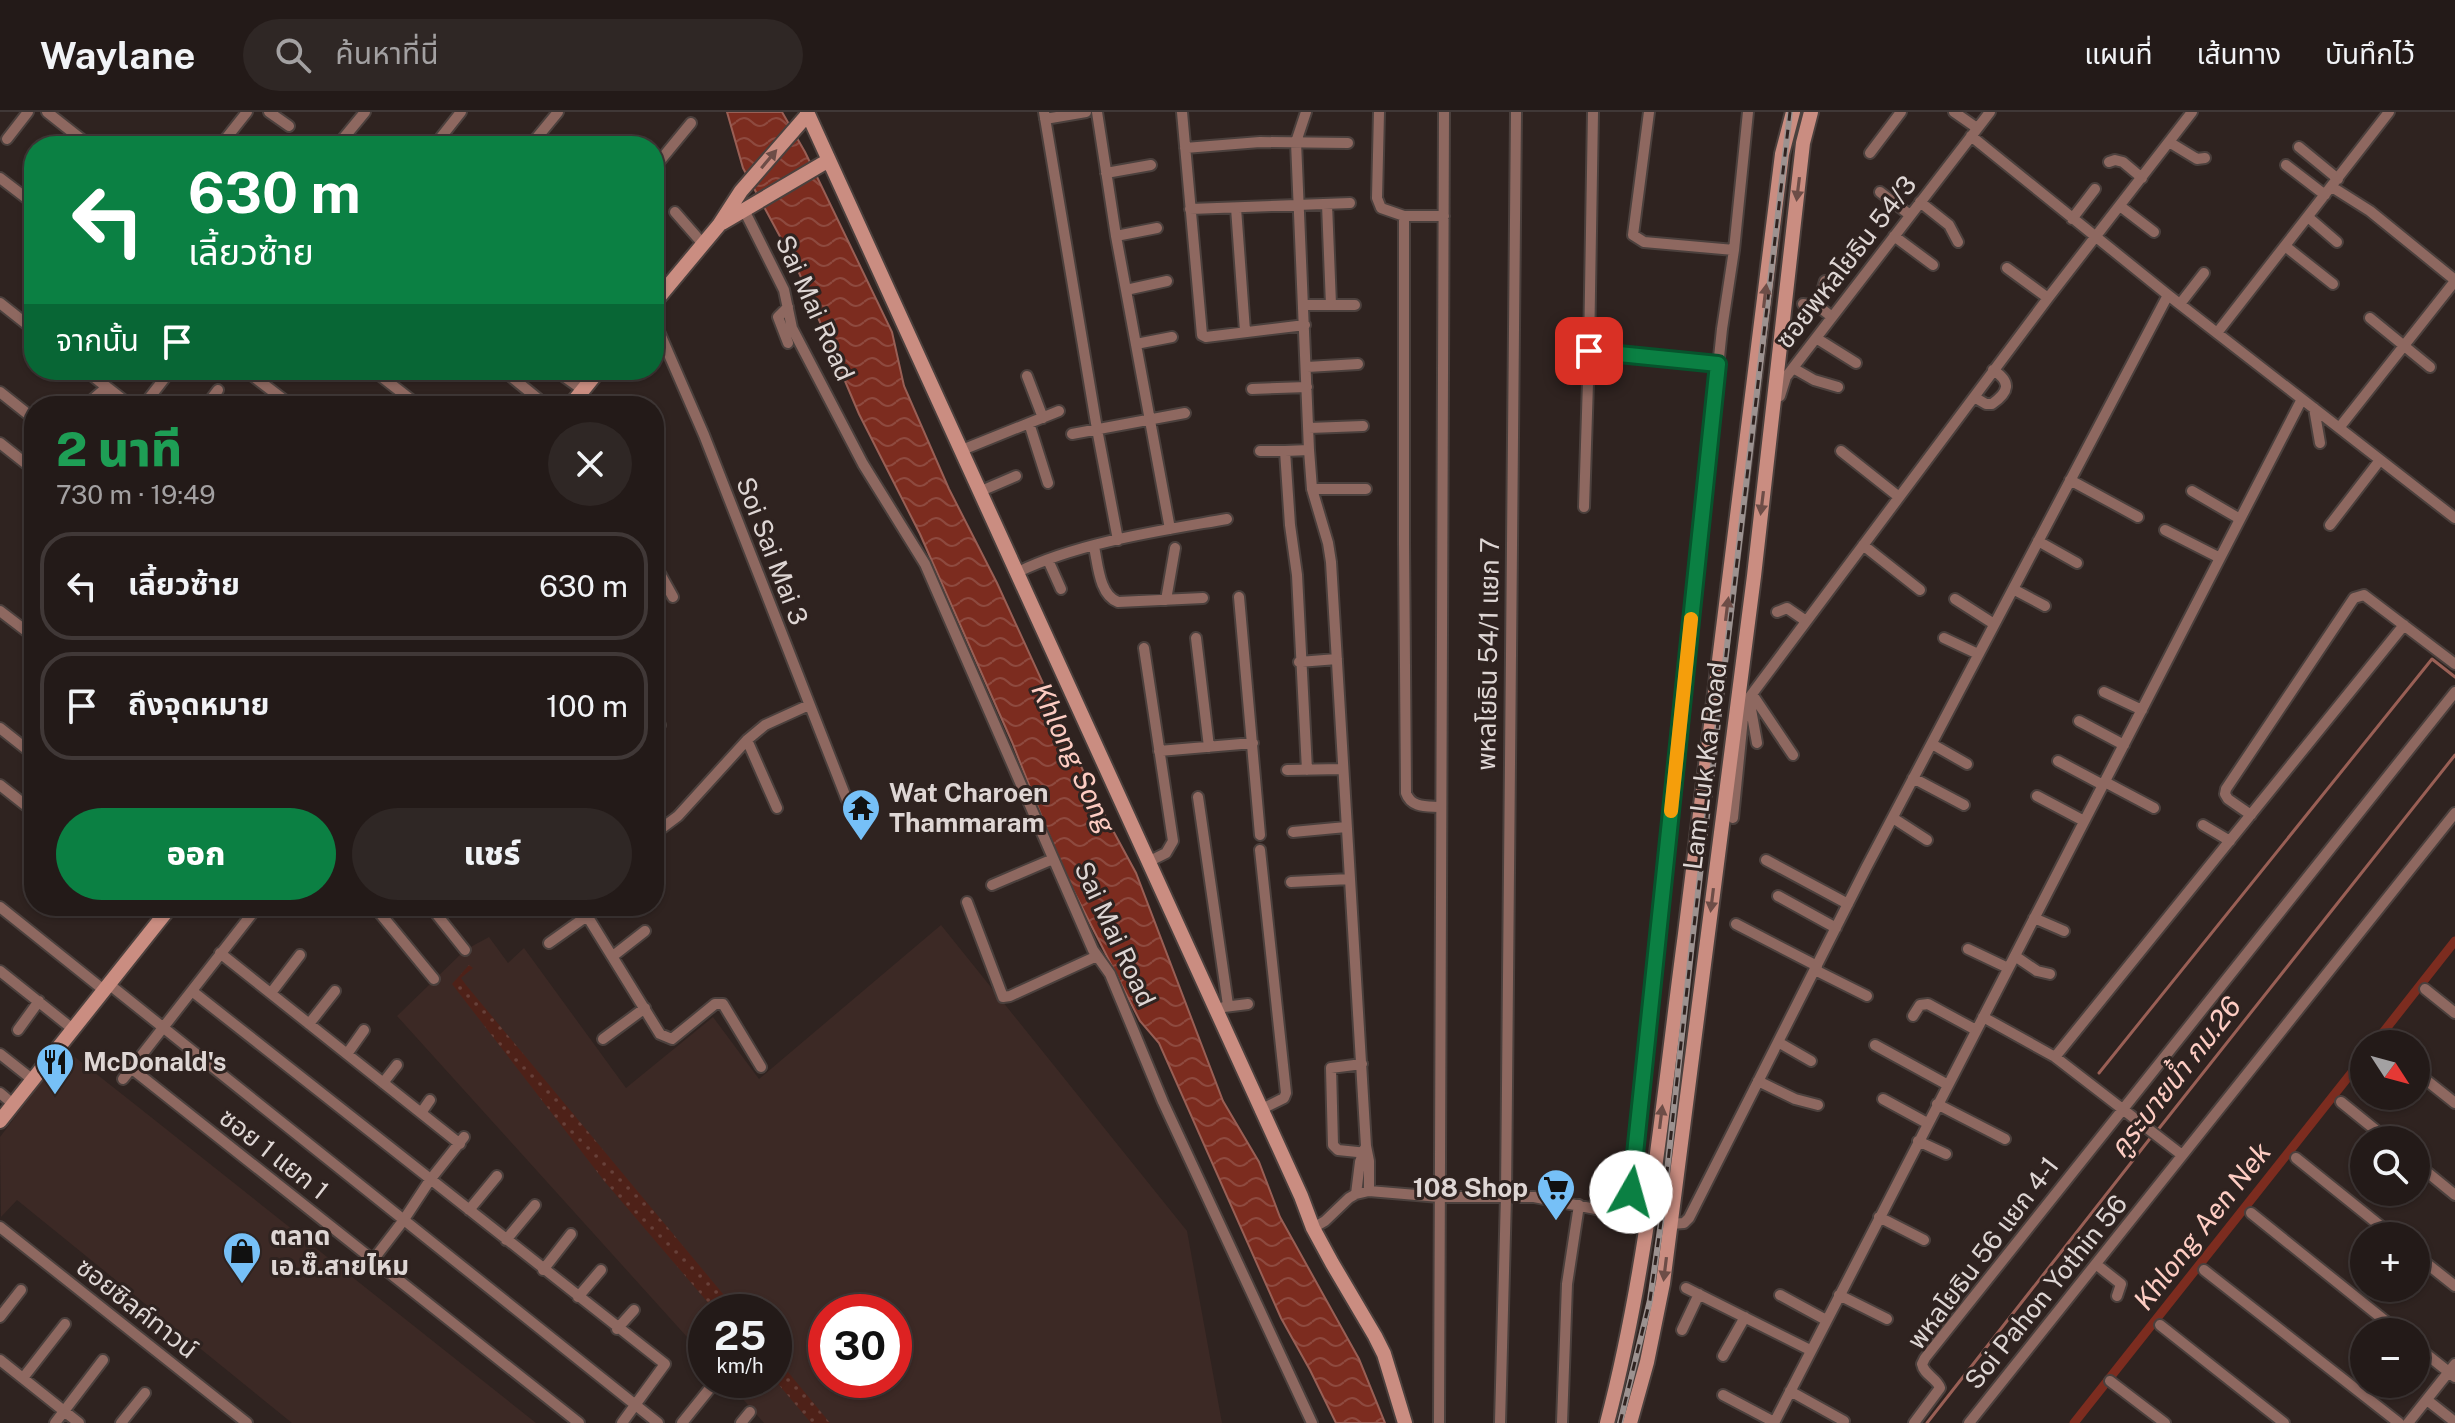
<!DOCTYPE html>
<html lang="th">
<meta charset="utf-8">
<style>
body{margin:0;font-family:"Public Sans","Noto Sans Thai",sans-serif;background:#2f2725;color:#f1f3f6;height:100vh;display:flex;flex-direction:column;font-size:30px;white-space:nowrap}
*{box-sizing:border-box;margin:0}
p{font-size:26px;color:#a3a1a2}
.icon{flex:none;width:44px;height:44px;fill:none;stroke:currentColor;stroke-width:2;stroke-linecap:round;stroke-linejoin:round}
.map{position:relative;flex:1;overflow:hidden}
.panel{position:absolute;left:24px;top:284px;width:640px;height:520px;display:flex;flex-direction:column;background:#231a18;border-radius:32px;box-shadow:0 2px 6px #0004,0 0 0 2px #403837}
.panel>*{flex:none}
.top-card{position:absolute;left:24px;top:24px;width:640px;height:244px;border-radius:32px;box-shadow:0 2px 6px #0004,0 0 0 2px #403837;background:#0b8043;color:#fff;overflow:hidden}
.needle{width:52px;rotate:126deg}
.fabs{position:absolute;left:2350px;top:918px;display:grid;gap:16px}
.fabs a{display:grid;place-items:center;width:80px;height:80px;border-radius:50%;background:#231a18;box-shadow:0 2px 6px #0004,0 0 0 2px #403837;font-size:40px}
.speed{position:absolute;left:688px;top:1182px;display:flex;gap:16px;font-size:40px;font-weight:700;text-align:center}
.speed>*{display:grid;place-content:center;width:104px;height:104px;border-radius:50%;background:#231a18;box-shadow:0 2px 6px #0004,0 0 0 2px #403837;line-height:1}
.speed small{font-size:20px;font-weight:400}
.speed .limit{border:12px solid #d22;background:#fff;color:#111}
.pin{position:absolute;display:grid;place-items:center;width:68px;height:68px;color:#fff;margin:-34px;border-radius:16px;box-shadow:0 4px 12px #0006}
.me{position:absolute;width:88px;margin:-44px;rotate:7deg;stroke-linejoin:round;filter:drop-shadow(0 0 6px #0008)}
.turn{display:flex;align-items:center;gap:28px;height:168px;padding:0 32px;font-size:36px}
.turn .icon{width:104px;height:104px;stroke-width:2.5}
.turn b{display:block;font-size:56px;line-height:68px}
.then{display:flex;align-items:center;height:76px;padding:0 32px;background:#0003;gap:16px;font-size:30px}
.round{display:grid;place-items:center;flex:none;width:84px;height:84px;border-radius:42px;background:#2f2725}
.overview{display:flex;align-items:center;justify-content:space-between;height:136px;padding:0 32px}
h1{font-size:48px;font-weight:800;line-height:60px;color:#1e9e55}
.button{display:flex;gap:16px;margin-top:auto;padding:16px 32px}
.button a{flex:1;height:92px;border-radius:48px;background:#0b8043;color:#fff;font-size:32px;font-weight:800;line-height:92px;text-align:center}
.button a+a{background:#2f2725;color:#f1f3f6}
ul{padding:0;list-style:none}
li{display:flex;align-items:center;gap:24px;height:108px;margin:0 16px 12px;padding:0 16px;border:4px solid #403837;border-radius:32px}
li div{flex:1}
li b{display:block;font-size:30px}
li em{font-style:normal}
header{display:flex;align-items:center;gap:48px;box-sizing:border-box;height:112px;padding:0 40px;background:#231a18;border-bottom:2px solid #403837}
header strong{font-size:38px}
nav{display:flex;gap:44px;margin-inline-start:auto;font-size:28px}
.search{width:560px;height:72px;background:#2f2725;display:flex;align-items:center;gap:20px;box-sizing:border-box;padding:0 28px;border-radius:44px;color:#a3a1a2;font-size:30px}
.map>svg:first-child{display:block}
</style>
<header>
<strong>Waylane</strong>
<div class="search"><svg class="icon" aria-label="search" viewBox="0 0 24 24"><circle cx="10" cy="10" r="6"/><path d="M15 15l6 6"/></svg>ค้นหาที่นี่</div>
<nav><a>แผนที่</a><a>เส้นทาง</a><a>บันทึกไว้</a></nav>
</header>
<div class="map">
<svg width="2455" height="1311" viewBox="0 0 2455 1311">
<defs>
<pattern id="grass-dots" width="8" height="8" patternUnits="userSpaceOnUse" patternTransform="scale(2)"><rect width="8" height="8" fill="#4e2118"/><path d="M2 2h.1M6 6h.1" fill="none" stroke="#674039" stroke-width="1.8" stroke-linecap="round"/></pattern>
<pattern id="water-waves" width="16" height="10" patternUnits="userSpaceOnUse" patternTransform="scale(2)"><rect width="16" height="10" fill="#7c2c1f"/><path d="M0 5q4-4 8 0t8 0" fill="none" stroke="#8e4a3f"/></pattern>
</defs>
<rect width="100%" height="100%" fill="#2f2320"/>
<path fill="#3c2925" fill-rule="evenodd" d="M941,813L1187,1119L1222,1311H764L726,1268H774V1200H706V1246L397,904L465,838L489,825L508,851L524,836L626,976L713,905L759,967ZM826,1200H894V1268H826Z
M66,938L137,994L536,1311H292L17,1088L1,1105L0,1025Z"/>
<path fill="url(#grass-dots)" d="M469,853L473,856L461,866L466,873L738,1200H716L605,1070L452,872Z
M774,1243L830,1311H811L774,1267Z"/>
<path fill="url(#water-waves)" stroke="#995f55" stroke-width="2" d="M727,0H782L805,40L892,220L904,274L949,377L997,471L1097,689L1136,761L1223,989L1259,1050L1280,1105L1359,1247L1385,1311H1336L1310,1258L1281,1206L1159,931L1140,909L1063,758L1012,630L920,422L859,302L797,156L743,56Z"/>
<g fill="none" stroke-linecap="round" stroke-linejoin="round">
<path stroke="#995f55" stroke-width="3" d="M2099,961L2432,547L2455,565
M2157,1019L2455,643
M1927,1311L2152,1024"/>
<path stroke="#7c2c1f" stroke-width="9" d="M2374,932L2455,829
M2074,1311L2364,945"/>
<g stroke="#4b403d" stroke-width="14">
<path id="street" d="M47,0L90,34
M269,0L289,14
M1044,0L1097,317L1118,428
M1097,0L1116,124L1170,417
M1182,0L1202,223L1206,225L1305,213
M1306,0L1296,30L1309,338L1312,377L1328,431L1331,450L1366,1034L1369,1049V1079
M1379,0L1377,86L1381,96L1404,104H1444
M1649,0L1633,123L1644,130L1734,138
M1954,0L1977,16
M1045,7L1086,0
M1971,24L2168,183L2455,406
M7,27L28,0
M2169,30L2197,47L2205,46
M220,34L247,0
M337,34L365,0
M434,34L461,0
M530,34L558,0
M2299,35L2338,67
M1185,36L1260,30L1348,31
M1870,41L1901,0
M2109,50L2115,48L2123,50L2142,66
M2286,53L2325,83
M654,56L691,11
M1106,61L1151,53
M0,66L34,92
M2332,75L2370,99L2455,168
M1880,80L1910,103
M1920,90L1949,113L1958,130
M1327,92L1331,193
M2120,94L2154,120
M1236,96L1245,219
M1190,97L1350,91
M744,98L784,178L792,216L863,352L925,452L1093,838L1110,862L1163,990L1312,1311
M675,100L703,132
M1404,104V430L1406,681C1411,696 1427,694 1440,695
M2308,105L2337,130
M2072,107L2095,77
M1116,124L1157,116
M1894,124L1933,153
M2285,134L2333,172
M2007,156L2048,186
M1126,178L1167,169
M0,191L34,218
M1803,192L1818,194L1832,205
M2180,192L2204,161
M1304,193H1355
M1818,194L1825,169
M2370,206L2430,255
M654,208L704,323L847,688
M2217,221L2389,0
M1816,226L1856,251
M788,231L778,205L788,195
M1136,232L1172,225
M1589,239L1718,252
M1307,255L1358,252
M1793,256L1814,268L1838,275
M85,258L131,294
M245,258L292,294
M373,258L419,294
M503,258L547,294
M555,258L583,278
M1027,264L1043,306
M1252,277L1307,275
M0,280L34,307
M1780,284L1786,265L1990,0
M1974,285L1986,292H1992C2009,280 2012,270 1993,258
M85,294L107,275
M143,294L171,258
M206,294L218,278
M2314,296L2320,331
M1029,311L1048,371
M1309,316L1363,314
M2339,316L2455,169
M1072,322L1185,301
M0,331L34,358
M962,338L1059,299
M1260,339H1285
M1841,339L1899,385
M2070,368L2138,405
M1312,377H1366
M981,379L1016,364
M2192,379L2240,407
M1584,395L1589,239L1593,0
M2330,413L2380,348
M2165,418L2220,446
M2038,429L2077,451
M1863,433L1920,478
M1094,435C1098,452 1099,483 1118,490L1203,486
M1048,448L1061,477
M654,451L673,485
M1018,460C1080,430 1159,419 1227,407
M2013,477L2045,494
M1239,485L1260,723
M1955,487L1994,512
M1166,488L1175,436
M0,499L34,525
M1777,500L1787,496L1806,509
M1196,526L1209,635
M1944,526L1978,542
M1144,536L1173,729L1166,741L1148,750
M1299,550L1337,547
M2104,580L2142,598
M1752,582L1793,643
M1749,586L1757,631
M654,602L660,613
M2079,609L2124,633
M0,616L34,643
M747,628L777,696
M1932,632L1967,652
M1159,639L1253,631
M2058,649L2103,673
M1287,658L1342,657
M1307,658L1297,463L1290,413L1285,339L1309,338
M1913,666L1964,693
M2105,670L2154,696
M0,673L34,700
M2037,684L2084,709
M1198,685L1228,893
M2251,703L2228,687L2225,682L2226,677L2354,486L2364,483L2455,552
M1733,706L1744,596L1749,586L2048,186L2192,0
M1893,706L1927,728
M2203,713L2230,729
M1293,720L1346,715
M654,722L678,704L747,628L765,613L809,593
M1766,748L1848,792
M1291,770L1350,767
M992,773L1053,747
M1778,784L1836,816
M967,790L1003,885L1010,884L1097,844
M155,794L165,802
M374,794L434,867
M430,794L465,838
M581,794L660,922L672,927L715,892H723L761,955
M0,795L105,879
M2034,806L2064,819
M1736,812L1817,854
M549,831L587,804
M1968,837L2008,856
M220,841L460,1032
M613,844L645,819
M2015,844L2037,859L2050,862
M1815,858L1867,884
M0,859L74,918
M110,873L658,1311
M2425,877L2455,901
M192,879L665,1252L622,1311
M271,881L300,843
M1224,895L1248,892
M1913,904L1920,893L1928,892L1976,918
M1983,905L2055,945L2182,1043
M309,912L335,879
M18,918L39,889
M603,927L645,896
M1778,930L1811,949
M1875,933L1948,973
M0,942L33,968
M347,942L364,918
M2055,945L2404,513
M1362,952L1331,956L1333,1033L1338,1038L1367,1041
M131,956L579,1311
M2416,960L2455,991
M123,967L258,794
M1758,969L1795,987L1818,993
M383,971L397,953
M0,981L13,992
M1883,987L1927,1011
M2341,990L2388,1028
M1937,992L2005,1027
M1260,998L1284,986L1286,981L1260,738
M421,1001L430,988
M1918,1029L1946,1042
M2296,1046L2393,1124
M2416,1051L2455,1083
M1356,1082L1360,1050L1365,1036
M469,1098L497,1064
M2251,1101L2399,1220
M1628,1103L1722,217L1734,138L1748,0
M1879,1105L1924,1128
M1671,1112L1684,1111L1689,1106L1866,756L2168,183
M0,1115L247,1311
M1313,1116L1325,1109L1349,1086L1356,1082L1369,1079L1440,1085H1534L1647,1107
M506,1128L535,1093
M2416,1143L2455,1174
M373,1148L403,1109L430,1068L464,1025
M2097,1153L2121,1172L2117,1184
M543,1158L571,1122
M2204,1158L2399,1311
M1686,1176L1810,1238
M1780,1183L1826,1208
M1839,1183L1887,1207
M578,1185L601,1158
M0,1205L21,1178
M2160,1213L2284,1311
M617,1217L634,1198
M1682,1218L1699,1182
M2416,1234L2455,1265
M1723,1244L1745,1205
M0,1248L79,1311
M23,1266L65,1212
M2110,1269L2165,1311
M1790,1279L1844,1309
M1723,1283L1774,1310
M2427,1288L2455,1310
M55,1311L103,1248
M121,1311L145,1281
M682,1311L715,1270
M741,1311L750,1300
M1439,1311L1444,0
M1500,1311L1506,1084L1516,0
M1562,1311L1567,1172L1579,1093
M1774,1311L2302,287
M1914,1311L1940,1276C1937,1266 1924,1263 1922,1252L1925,1246L2455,580
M1969,1311L2455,701
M2408,1311L2455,1252"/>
</g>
<g stroke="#4b403d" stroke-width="18">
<path id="secondary" d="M807,0L1301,1084L1313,1116L1332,1151L1375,1224L1384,1242L1405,1311
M722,111L829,48
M654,191L719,113L741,79L808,2
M570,294L599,258
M0,1009L171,794
M1607,1311C1649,1151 1663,985 1685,822C1719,562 1751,302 1782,42L1793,0
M1630,1311L1647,1250L1663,1171L1754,464L1803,31L1811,0"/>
</g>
<use href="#street" stroke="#8e6860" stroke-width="10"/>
<use href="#secondary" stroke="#ca8d81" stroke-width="14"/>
<g stroke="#9c9290" stroke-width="6">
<path id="rail" d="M1620,1311L1650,1188L1663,1096L1692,831L1790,0"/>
</g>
<use href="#rail" stroke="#2f2320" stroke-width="3" stroke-dasharray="9" stroke-linecap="butt"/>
</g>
<defs><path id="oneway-solid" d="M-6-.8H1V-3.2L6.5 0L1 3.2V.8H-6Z" transform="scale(2)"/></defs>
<g fill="#6d4d47">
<use href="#oneway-solid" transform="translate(769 47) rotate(-50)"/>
<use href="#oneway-solid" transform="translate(1798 77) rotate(97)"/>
<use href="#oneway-solid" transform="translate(1765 184) rotate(-83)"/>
<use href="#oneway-solid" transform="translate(1762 391) rotate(97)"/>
<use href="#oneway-solid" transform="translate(1727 497) rotate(-83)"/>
<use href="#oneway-solid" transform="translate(1712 788) rotate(97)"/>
<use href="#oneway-solid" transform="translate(1661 1005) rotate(-83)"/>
<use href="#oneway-solid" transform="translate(1665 1157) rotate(97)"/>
</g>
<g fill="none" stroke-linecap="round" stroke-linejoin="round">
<g stroke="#07532c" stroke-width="20">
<path id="route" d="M1589,239L1718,252L1631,1080"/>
</g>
<use href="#route" stroke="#0b8043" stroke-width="14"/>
<path stroke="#f59e0b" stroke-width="14" d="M1671,699L1691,507"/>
</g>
<defs>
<g id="temple-pin" transform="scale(2)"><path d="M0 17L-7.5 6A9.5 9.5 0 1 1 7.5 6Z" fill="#76c0f7" stroke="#2f2320"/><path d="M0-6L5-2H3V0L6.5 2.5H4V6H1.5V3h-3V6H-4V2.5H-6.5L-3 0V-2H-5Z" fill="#111"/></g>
<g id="restaurant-pin" transform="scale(2)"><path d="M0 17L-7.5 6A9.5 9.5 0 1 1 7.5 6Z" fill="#76c0f7" stroke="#2f2320"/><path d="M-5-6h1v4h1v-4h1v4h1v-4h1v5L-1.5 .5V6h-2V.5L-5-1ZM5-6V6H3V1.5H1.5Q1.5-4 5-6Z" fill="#111"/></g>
<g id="supermarket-pin" transform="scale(2)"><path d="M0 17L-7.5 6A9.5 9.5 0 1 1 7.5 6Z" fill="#76c0f7" stroke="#2f2320"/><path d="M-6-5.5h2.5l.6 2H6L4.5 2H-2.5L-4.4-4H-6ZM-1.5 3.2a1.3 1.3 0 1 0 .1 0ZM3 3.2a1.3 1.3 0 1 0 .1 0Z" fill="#111"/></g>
<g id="shop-pin" transform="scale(2)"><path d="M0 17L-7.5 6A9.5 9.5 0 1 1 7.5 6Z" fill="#76c0f7" stroke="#2f2320"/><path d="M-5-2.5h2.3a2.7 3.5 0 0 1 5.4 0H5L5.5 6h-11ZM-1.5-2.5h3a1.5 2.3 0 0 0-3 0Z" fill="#111"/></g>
</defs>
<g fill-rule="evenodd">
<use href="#temple-pin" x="861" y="696"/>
<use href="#restaurant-pin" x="55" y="950"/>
<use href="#supermarket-pin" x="1556" y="1076"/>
<use href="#shop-pin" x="242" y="1139"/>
</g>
<g text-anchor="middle" stroke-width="6" stroke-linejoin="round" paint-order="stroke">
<g font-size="26" fill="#ded6d4" stroke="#2f2320">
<text transform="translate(1846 150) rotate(-52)" y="9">ซอยพหลโยธิน 54/3</text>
<text transform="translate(815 196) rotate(66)" y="9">Sai Mai Road</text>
<text transform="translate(772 439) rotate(69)" y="9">Soi Sai Mai 3</text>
<text transform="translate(1488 542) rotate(-89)" y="9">พหลโยธิน 54/1 แยก 7</text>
<text transform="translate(1705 654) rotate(-83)" y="9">Lam Luk Ka Road</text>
<text transform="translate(1115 822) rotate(65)" y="9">Sai Mai Road</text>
<text transform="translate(274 1042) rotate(38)" y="9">ซอย 1 แยก 1</text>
<text transform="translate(1983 1141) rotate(-53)" y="9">พหลโยธิน 56 แยก 4-1</text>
<text transform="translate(2046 1180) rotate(-51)" y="9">Soi Pahon Yothin 56</text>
<text transform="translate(137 1196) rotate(38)" y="9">ซอยซิลค์ทาวน์</text>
</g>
<g font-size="26" font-weight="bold" fill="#ded6d4" stroke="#2f2320" text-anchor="start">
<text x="889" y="690">Wat Charoen<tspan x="889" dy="30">Thammaram</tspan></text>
<text x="83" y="959">McDonald's</text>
<text x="1528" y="1085" text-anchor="end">108 Shop</text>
<text x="270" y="1133">ตลาด<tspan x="270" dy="30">เอ.ซ๊.สายไหม</tspan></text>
</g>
<g font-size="28" font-style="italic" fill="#fecdc3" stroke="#2f2320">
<text transform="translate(1074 646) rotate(65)" y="10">Khlong Song</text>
<text transform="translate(2175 965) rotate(-52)" y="10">คูระบายน้ำ กม.26</text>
<text transform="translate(2202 1114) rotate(-52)" y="10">Khlong Aen Nek</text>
</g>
</g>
</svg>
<div class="fabs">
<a><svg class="needle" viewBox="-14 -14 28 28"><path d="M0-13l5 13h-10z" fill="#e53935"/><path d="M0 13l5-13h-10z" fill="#a3a1a2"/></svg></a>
<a><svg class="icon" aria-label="search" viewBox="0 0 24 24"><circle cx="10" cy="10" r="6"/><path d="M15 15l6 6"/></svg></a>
<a>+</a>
<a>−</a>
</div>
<div class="speed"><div>25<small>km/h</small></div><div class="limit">30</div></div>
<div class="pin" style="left:1589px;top:239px;background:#d93025"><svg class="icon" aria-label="arrive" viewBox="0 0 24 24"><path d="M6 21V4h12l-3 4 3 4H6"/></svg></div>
<svg class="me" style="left:1631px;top:1080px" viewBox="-20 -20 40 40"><circle r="19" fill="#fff"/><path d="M0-13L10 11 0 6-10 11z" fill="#0b8043"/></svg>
<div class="top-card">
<div class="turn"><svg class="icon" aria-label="left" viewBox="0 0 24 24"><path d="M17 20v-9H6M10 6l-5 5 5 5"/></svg><div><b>630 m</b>เลี้ยวซ้าย</div></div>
<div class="then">จากนั้น<svg class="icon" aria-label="arrive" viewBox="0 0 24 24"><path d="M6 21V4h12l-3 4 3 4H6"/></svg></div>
</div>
<section class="panel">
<div class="overview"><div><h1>2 นาที</h1><p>730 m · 19:49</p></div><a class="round"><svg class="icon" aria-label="close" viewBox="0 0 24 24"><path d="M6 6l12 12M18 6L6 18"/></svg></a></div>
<ul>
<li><svg class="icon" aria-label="left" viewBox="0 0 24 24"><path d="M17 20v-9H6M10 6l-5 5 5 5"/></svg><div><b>เลี้ยวซ้าย</b></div><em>630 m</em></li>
<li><svg class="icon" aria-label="arrive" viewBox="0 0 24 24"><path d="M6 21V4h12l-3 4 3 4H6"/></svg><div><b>ถึงจุดหมาย</b></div><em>100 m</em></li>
</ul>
<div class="button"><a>ออก</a><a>แชร์</a></div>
</section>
</div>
